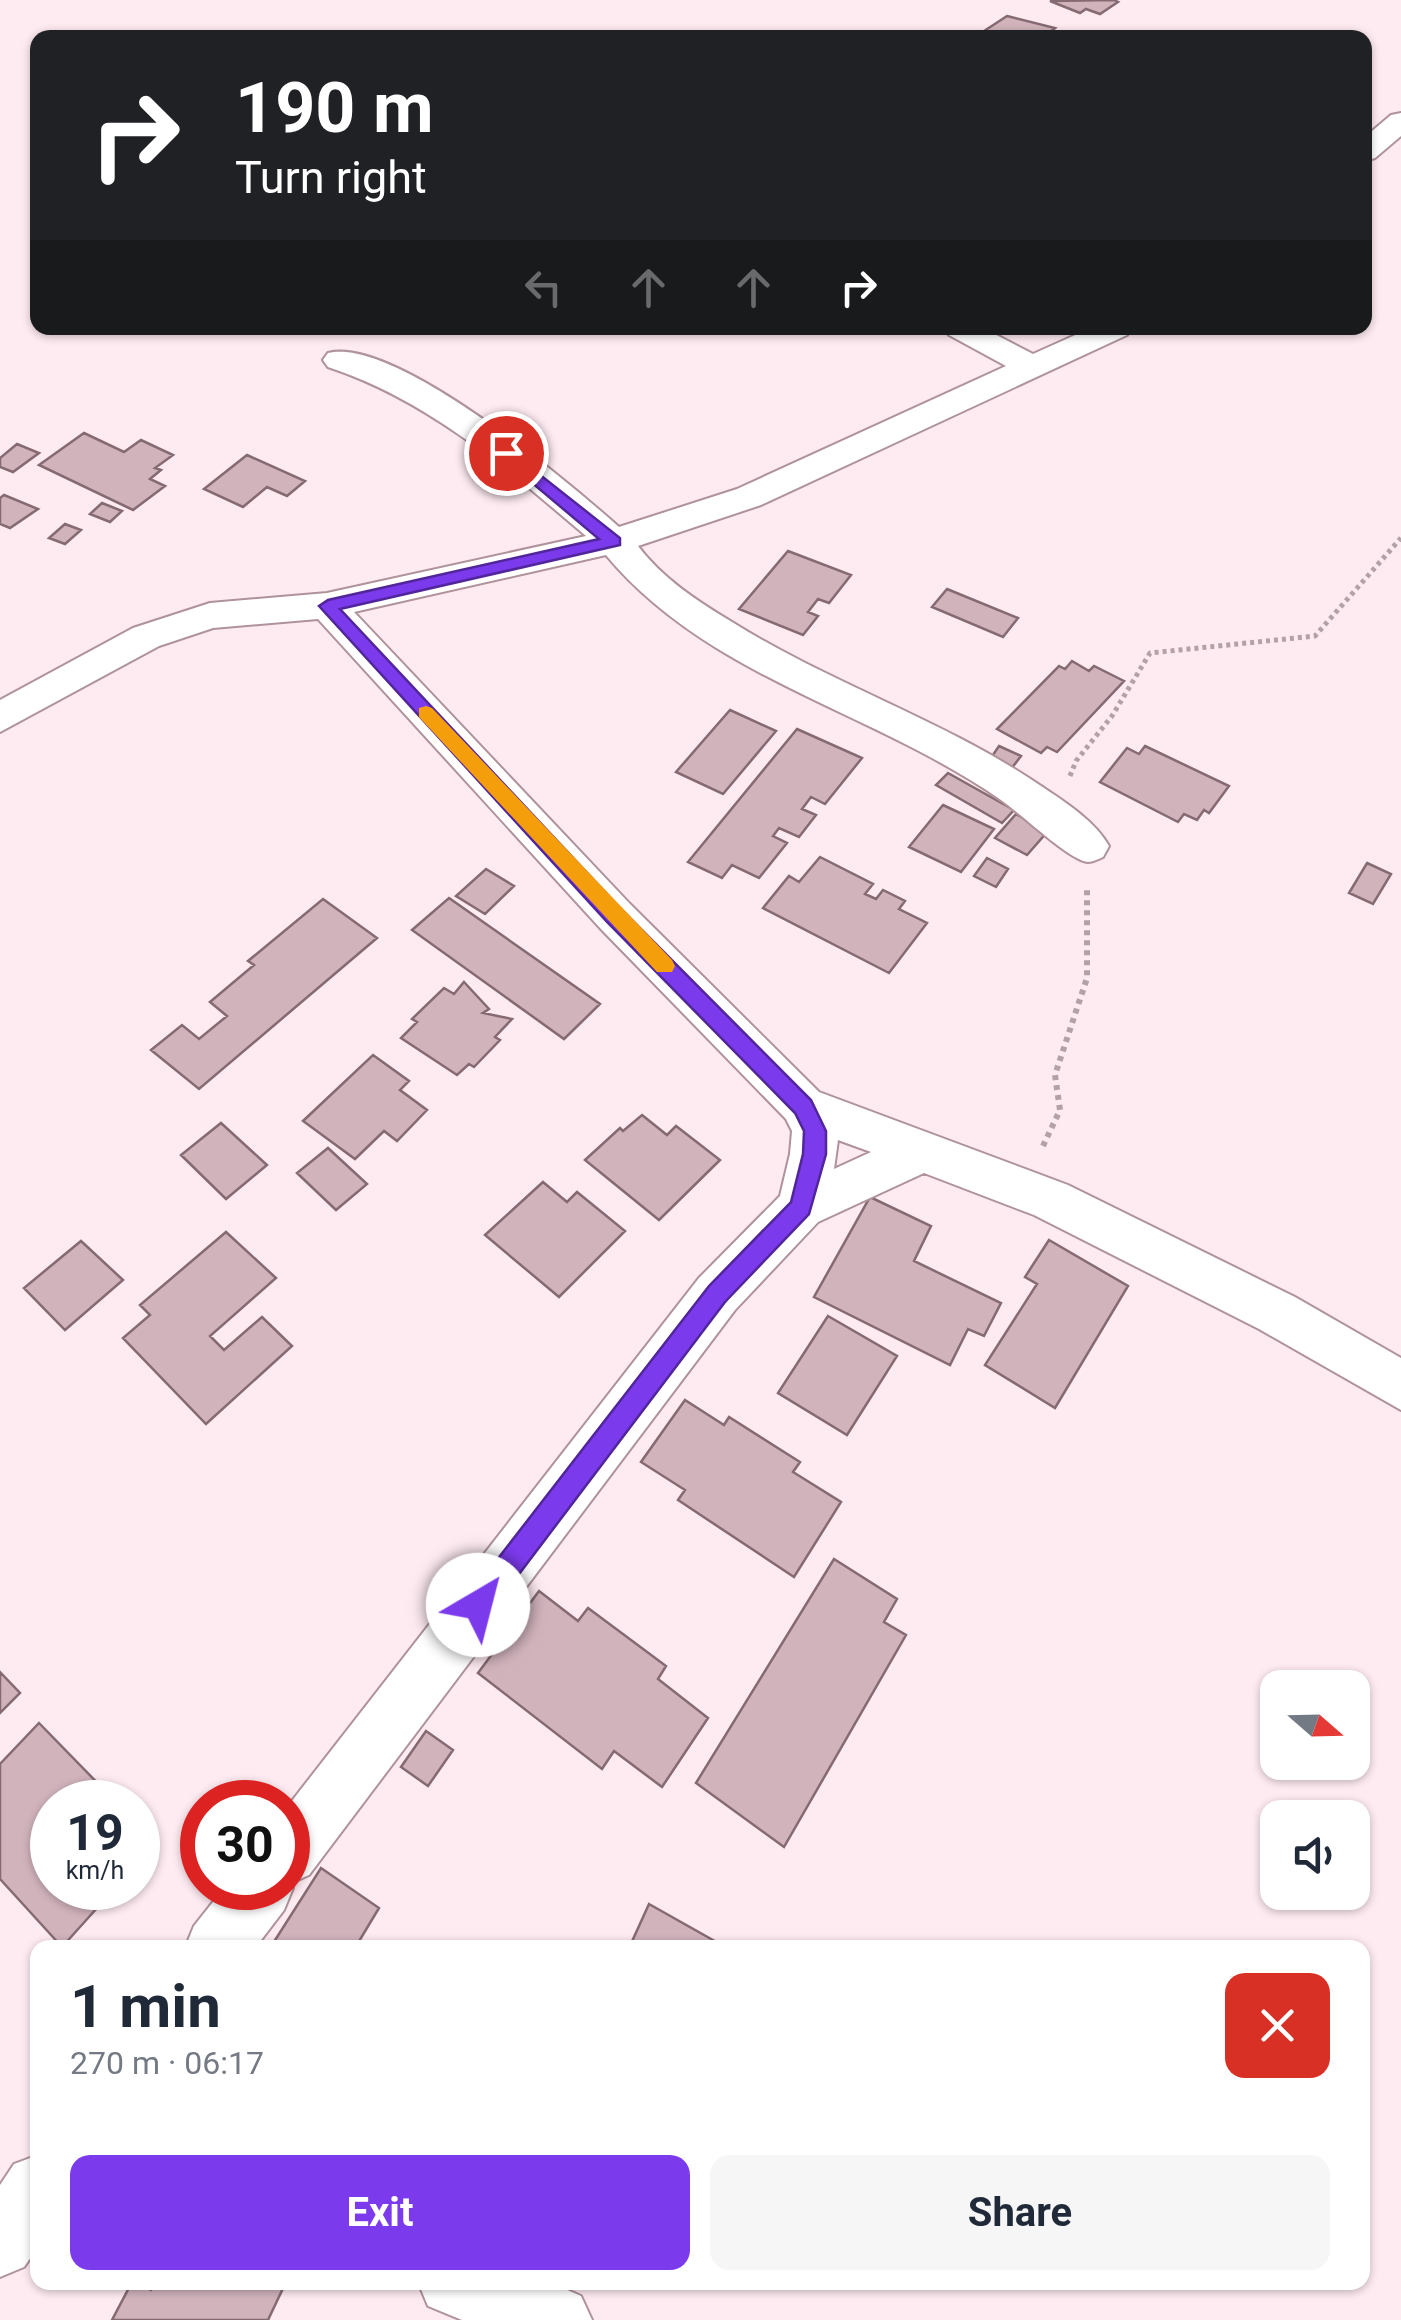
<!DOCTYPE html>
<meta charset="utf-8">
<style>
body{margin:0;font-family:Roboto,sans-serif;background:#f6f6f7;color:#1f2937;height:100vh;display:flex;flex-direction:column;font-size:38px;white-space:nowrap}
*{box-sizing:border-box;margin:0}
p{font-size:32px;color:#747a83}
.icon{flex:none;width:55px;height:55px;fill:none;stroke:currentColor;stroke-width:2;stroke-linecap:round;stroke-linejoin:round}
.map{position:relative;flex:1;overflow:hidden}
.sheet{position:absolute;left:30px;top:1940px;width:1340px;height:350px;display:flex;flex-direction:column;background:#fff;border-radius:20px;box-shadow:0 2px 8px #0004}
.sheet>*{flex:none}
.banner{position:absolute;left:30px;top:30px;width:1342px;height:305px;border-radius:20px;box-shadow:0 2px 8px #0004;background:#202124;color:#fff;overflow:hidden}
.needle{width:65px;rotate:110deg}
.tools{position:absolute;left:1260px;top:1670px;display:grid;gap:20px}
.tools a{display:grid;place-items:center;width:110px;height:110px;border-radius:20px;background:#fff;box-shadow:0 2px 8px #0004;font-size:50px}
.speed{position:absolute;left:30px;top:1780px;display:flex;gap:20px;font-size:50px;font-weight:700;text-align:center}
.speed>*{display:grid;place-content:center;width:130px;height:130px;border-radius:50%;background:#fff;box-shadow:0 2px 8px #0004;line-height:1}
.speed small{font-size:25px;font-weight:400}
.speed .limit{border:15px solid #d22;background:#fff;color:#111}
.pin{position:absolute;display:grid;place-items:center;width:85px;height:85px;color:#fff;margin:-42px;border:5px solid #fff;border-radius:50%;box-shadow:0 2px 10px #0007}
.me{position:absolute;width:110px;margin:-55px;rotate:37deg;stroke-linejoin:round;filter:drop-shadow(0 0 8px #0008)}
.turn{display:flex;align-items:center;gap:35px;height:210px;padding:0 40px;font-size:45px}
.turn .icon{width:130px;height:130px;stroke-width:2.5}
.turn b{display:block;font-size:70px;line-height:85px}
.lanes{display:flex;align-items:center;height:95px;padding:0 40px;background:#0003;justify-content:center;gap:50px;direction:ltr}
.lanes .off{opacity:.35}
.round{display:grid;place-items:center;flex:none;width:105px;height:105px;border-radius:20px;background:#f6f6f7}
.summary{display:flex;align-items:center;justify-content:space-between;height:170px;padding:0 40px}
h1{font-size:60px;font-weight:700;line-height:75px}
.action{display:flex;gap:20px;margin-top:auto;padding:20px 40px}
.action a{flex:1;height:115px;border-radius:20px;background:#7c3aed;color:#fff;font-size:40px;font-weight:700;line-height:115px;text-align:center}
.action a+a{background:#f6f6f7;color:#1f2937}
.map>svg:first-child{display:block}
</style>
<div class="map">
<svg width="1401" height="2320" viewBox="0 0 1401 2320">
<rect width="100%" height="100%" fill="#feebf1"/>
<path fill="#d1b3bc" stroke="#856a72" stroke-width="2.5" d="M1114,0L1118,2L1100,14L1086,9L1080,13L1050,1Z
M1007,16L1055,28L1050,32L1066,38H992L981,33Z
M84,433L124,452L141,440L173,455L155,468L161,470L150,479L165,486L133,510L39,465Z
M17,444L39,453L13,472L0,467V458Z
M247,455L305,481L287,496L267,487L243,507L204,489Z
M4,495L38,509L10,528L0,524V498Z
M102,503L122,511L110,522L90,514Z
M65,524L81,530L65,544L49,538Z
M788,551L851,575L829,603L818,599L808,612L818,616L803,635L739,609Z
M947,589L1018,618L1003,637L932,607Z
M1072,661L1089,671L1094,666L1124,681L1057,752L1047,747L1041,753L997,729L1059,666L1065,669Z
M730,710L776,731L723,794L676,772Z
M797,729L862,758L825,804L811,797L802,809L816,815L799,837L779,828L773,836L787,843L759,878L732,865L722,878L688,862Z
M999,746L1021,756L1005,777L984,768Z
M1145,746L1229,786L1209,813L1204,810L1197,820L1184,814L1178,822L1100,782L1127,748L1139,754Z
M948,773L1014,810L1002,823L936,785Z
M943,805L994,829L961,872L909,847Z
M1016,814L1048,831L1027,855L995,838Z
M820,857L873,884L865,894L876,899L883,890L905,901L899,909L927,923L889,973L763,908L789,876L799,882Z
M987,858L1008,869L996,887L974,876Z
M1367,863L1391,874L1373,904L1349,893Z
M486,869L514,886L485,914L456,896Z
M449,898L600,1004L564,1039L412,930Z
M323,899L377,938L199,1089L151,1050L182,1025L199,1039L227,1016L210,1002L254,965L248,961Z
M464,982L489,1009L483,1013L512,1019L495,1037L500,1040L474,1067L469,1064L457,1075L401,1038L417,1022L412,1019L444,988L454,994Z
M373,1055L409,1081L400,1090L427,1110L397,1141L384,1131L355,1159L303,1121Z
M642,1115L667,1135L676,1126L720,1160L659,1220L585,1160L620,1128L623,1131Z
M221,1123L267,1165L226,1199L181,1155Z
M328,1148L367,1184L336,1210L297,1173Z
M543,1182L567,1202L577,1192L625,1231L559,1297L485,1235Z
M870,1197L931,1226L914,1261L1001,1303L984,1336L968,1329L950,1365L814,1297Z
M226,1232L276,1278L210,1336L224,1350L262,1317L292,1346L206,1424L123,1338L150,1315L140,1305Z
M1049,1240L1128,1286L1055,1408L985,1365L1037,1284L1025,1277Z
M81,1241L123,1280L65,1330L24,1288Z
M828,1316L897,1356L847,1435L778,1393Z
M685,1400L724,1425L729,1417L800,1462L793,1472L841,1502L794,1577L678,1500L685,1490L641,1462Z
M834,1559L897,1599L884,1622L906,1635L784,1847L696,1783Z
M539,1591L578,1621L588,1608L666,1666L658,1679L708,1718L662,1787L614,1751L602,1769L478,1673Z
M0,1672L20,1693L0,1713Z
M39,1723L116,1802H52V1888H115L62,1947L0,1879V1764Z
M426,1731L453,1750L428,1786L401,1767Z
M138,1824L155,1842L138,1862Z
M321,1868L379,1908L355,1948H270Z
M649,1904L727,1948H629Z
M132,2282L151,2290L155,2282H286L268,2320H112Z"/>
<g fill="none" stroke-linecap="round" stroke-linejoin="round">
<g stroke="#af929a" stroke-width="4">
<path id="minor" d="M1401,113V136L1375,158L1365,161V137L1391,115Z
M944,328H983L1033,354L1091,328H1132L1127,335L761,505L638,546C662,578 697,601 732,622C831,684 944,720 1041,786C1065,802 1095,821 1109,846L1103,857C1098,859 1093,862 1088,862C1071,862 1019,812 1001,800C874,711 708,678 606,555L354,612L630,904L819,1092L1068,1185L1295,1297L1401,1358V1410L1259,1329L1034,1215L924,1173L818,1222L735,1310L309,1875L291,1883L293,1888L284,1910L255,1948H185L194,1926L224,1888H288V1806L699,1278L780,1196L790,1154L792,1131L786,1119L600,928L318,619L213,628L159,646L0,732V700L133,628L210,603L327,593L586,536C506,468 428,400 328,367L323,360L328,353C395,336 568,482 619,527L737,489L1006,366L949,335ZM838,1140L871,1152L834,1169Z
M38,2155V2247L24,2267L0,2277V2185L14,2164Z
M418,2282H549L581,2296L592,2320H462L428,2306Z"/>
</g>
<path stroke="#b2a1a6" stroke-width="5" stroke-dasharray="4 4" stroke-linecap="butt" d="M1070,776L1076,761L1112,716L1150,653L1315,636L1401,538"/>
<path stroke="#b2a1a6" stroke-width="6" stroke-dasharray="5 5" stroke-linecap="butt" d="M1043,1146L1060,1110L1055,1075L1087,978V888"/>
<use href="#minor" fill="#fff" fill-rule="evenodd"/>
</g>
<path fill="#7c3aed" stroke="#51269a" stroke-width="2.5" d="M506,448L620,538V545L340,609L622,910L811,1100L826,1131V1154L809,1214L725,1302L488,1615L478,1619L469,1615L465,1605L469,1596L709,1286L791,1202L803,1154L804,1131L795,1113L607,922L319,606L328,600L599,539L500,456L498,453Z"/>
<path fill="#f59e0b" d="M426,706L432,708L672,960L675,966L672,972H657L419,717V708Z"/>
</svg>
<div class="tools">
<a><svg class="needle" viewBox="-14 -14 28 28"><path d="M0-13l5 13h-10z" fill="#e53935"/><path d="M0 13l5-13h-10z" fill="#747a83"/></svg></a>
<a><svg class="icon" aria-label="sound" viewBox="0 0 24 24"><path d="M4 9h4l5-4v14l-5-4H4zM17 9q2 3 0 6"/></svg></a>
</div>
<div class="speed"><div>19<small>km/h</small></div><div class="limit">30</div></div>
<div class="pin" style="left:506px;top:453px;background:#d93025"><svg class="icon" aria-label="arrive" viewBox="0 0 24 24"><path d="M6 21V4h12l-3 4 3 4H6"/></svg></div>
<svg class="me" style="left:478px;top:1605px" viewBox="-20 -20 40 40"><circle r="19" fill="#fff"/><path d="M0-13L10 11 0 6-10 11z" fill="#7c3aed"/></svg>
<div class="banner">
<div class="turn"><svg class="icon" aria-label="right" viewBox="0 0 24 24"><path d="M7 20v-9h11M14 6l5 5-5 5"/></svg><div><b>190 m</b>Turn right</div></div>
<div class="lanes"><svg class="icon off" aria-label="left" viewBox="0 0 24 24"><path d="M17 20v-9H6M10 6l-5 5 5 5"/></svg><svg class="icon off" aria-label="ahead" viewBox="0 0 24 24"><path d="M12 20V5M6 11l6-6 6 6"/></svg><svg class="icon off" aria-label="ahead" viewBox="0 0 24 24"><path d="M12 20V5M6 11l6-6 6 6"/></svg><svg class="icon" aria-label="right" viewBox="0 0 24 24"><path d="M7 20v-9h11M14 6l5 5-5 5"/></svg></div>
</div>
<section class="sheet">
<div class="summary"><div><h1>1 min</h1><p>270 m · 06:17</p></div><a class="round" style="background:#d93025;color:#fff"><svg class="icon" aria-label="close" viewBox="0 0 24 24"><path d="M6 6l12 12M18 6L6 18"/></svg></a></div>
<div class="action"><a>Exit</a><a>Share</a></div>
</section>
</div>
